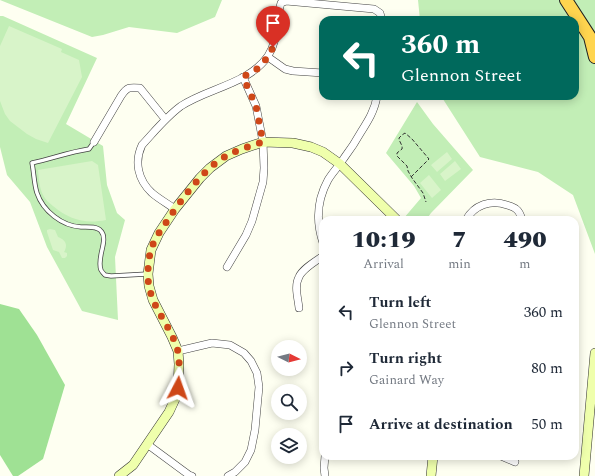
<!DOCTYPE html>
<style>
body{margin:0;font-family:Spectral,serif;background:#f2f2f3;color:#1f2937;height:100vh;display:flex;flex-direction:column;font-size:15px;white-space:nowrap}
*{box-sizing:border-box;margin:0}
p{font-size:13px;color:#747a83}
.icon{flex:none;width:22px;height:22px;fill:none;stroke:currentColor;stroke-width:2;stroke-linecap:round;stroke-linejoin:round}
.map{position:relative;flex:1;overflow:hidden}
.panel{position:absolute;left:319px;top:216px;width:260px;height:244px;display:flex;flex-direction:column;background:#fff;border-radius:12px;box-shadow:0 2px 10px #0003}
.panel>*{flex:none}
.hud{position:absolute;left:319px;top:16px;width:260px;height:84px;border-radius:12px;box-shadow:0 2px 10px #0003;background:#00695c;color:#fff;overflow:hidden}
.needle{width:26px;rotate:96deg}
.buttons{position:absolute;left:271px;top:340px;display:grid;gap:8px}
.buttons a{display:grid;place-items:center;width:36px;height:36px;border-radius:50%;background:#fff;box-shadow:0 2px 10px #0003;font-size:20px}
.pin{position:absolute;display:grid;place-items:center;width:34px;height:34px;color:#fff;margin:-41px -17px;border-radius:50% 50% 50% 0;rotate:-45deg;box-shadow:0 0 4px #0007}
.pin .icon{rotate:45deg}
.me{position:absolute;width:44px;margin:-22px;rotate:4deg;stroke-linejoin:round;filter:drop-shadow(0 0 3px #0008)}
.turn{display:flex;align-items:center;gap:14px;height:84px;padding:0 16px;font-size:18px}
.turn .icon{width:52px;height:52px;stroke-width:2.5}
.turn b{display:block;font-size:28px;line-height:34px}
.eta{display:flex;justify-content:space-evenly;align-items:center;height:68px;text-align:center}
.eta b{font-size:24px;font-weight:800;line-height:28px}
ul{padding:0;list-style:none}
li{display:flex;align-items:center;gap:12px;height:56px;padding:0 16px}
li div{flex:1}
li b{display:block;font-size:15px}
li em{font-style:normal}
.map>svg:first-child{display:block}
</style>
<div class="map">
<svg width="595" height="476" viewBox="0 0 595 476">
<rect width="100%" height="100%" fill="#fefff1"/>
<path fill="#c2eeb6" d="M0,0H222L215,17L177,33L129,27L103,35L92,37Z
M418,0H595V254L573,195L538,172L480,157L441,96H575V20H420Z
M0,16H3L97,58L66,124L103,146L107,185L117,213L125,220L115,257L118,320L82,311L47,247L30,202L7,175L0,147Z
M417,102L433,124L473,170L431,213L426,220H407L404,218L421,198L414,186L386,153Z"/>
<path fill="#9fe194" d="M0,304L19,309L37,335L65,385L43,459L18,476H13L0,455Z"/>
<path fill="#d8f4c9" d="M9,26L62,49L61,52L79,60L82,77L48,143L36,139L27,134L10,121L5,114L0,101V46Z
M447,152L452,159L437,172L431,165Z
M92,161L98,165L106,220C85,224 70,220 53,206C49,203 45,199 43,195C39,187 39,178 38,170Z
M455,161L461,169L445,181L440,174Z
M429,175L441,190L432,198L420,183Z
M50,229L55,230L58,237C66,240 68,245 64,252L67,253V256L65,258H62L59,252L53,250L47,232V230Z"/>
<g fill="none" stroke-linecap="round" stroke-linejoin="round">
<g stroke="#424242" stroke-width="5">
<path id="lane" d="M94,142L89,149C69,152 51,159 32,163C34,173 34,184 37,193C43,211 62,226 81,227C87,227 97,226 101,231C109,240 96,258 101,270C102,272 103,273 105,275L111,276L147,274"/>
</g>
<g stroke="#424242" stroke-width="8">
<path id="street" d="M268,57L285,69L293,71L323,73
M94,142L121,96C127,87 129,87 140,88L165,119
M175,209C168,204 159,199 152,193C138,180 134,162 142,145C155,131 166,117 181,106C208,88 249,84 268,56C279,39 275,22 281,3L286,1L374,9L380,13L382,20
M466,220C474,205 491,199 507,205C510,206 514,207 516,209C519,211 521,216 522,220
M323,243C316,222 317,200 328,180C332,173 339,166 344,158C350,150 356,141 361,132C368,121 375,110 377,96
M227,267L246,235L252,221L263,182L264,168L263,142L256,106L243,77
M299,308C298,298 294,286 299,277C302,269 316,261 323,256
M178,351L212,343L230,345L244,353L251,361L257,373L259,387L255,430L251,450L245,462L235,472L228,476
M147,444L189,475L192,476
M501,456L515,462
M325,476L324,468L325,456"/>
</g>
<g stroke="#313131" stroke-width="10">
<path id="secondary" d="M119,476L133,465L169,412L175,399L178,389L179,364L178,351L172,337L153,300L149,286L148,274L151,250L159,233L175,209L200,178L210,168L226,156L242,149L263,142L293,143L311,147L323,152L340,164L397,220
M431,476L433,456
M584,476L595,353"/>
</g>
<g stroke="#202020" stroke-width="14">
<path id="highway" d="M566,0L590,37L595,57"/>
</g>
<path stroke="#313131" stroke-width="1" stroke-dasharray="4 2" stroke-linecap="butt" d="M411,177L429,159L412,139L405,133L402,135L399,138C399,142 403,145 402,149L397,153V156L407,166L408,171L412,178L423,193L426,202"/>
<use href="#lane" stroke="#fff" stroke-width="3.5"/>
<use href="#street" stroke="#fff" stroke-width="7"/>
<use href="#secondary" stroke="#efffac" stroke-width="9"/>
<use href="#highway" stroke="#ffd54f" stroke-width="12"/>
</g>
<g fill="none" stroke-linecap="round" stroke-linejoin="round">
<path stroke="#ce4718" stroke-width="7" stroke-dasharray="0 12.6" d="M178,388C179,376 180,364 178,352C173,329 153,310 149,286C147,277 148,259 151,250C154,239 161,230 167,221C182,199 203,169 226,156C237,150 250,146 263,142L256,106L243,77L257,69L268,57L273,47"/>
</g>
</svg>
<div class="buttons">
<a><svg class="needle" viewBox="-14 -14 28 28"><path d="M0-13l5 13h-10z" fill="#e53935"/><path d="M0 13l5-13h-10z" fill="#747a83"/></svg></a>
<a><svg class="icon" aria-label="search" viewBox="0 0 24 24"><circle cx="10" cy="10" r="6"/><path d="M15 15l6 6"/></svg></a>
<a><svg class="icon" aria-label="layers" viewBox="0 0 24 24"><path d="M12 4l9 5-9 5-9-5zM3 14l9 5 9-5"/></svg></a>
</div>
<div class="pin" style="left:273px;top:47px;background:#d93025"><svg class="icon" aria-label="arrive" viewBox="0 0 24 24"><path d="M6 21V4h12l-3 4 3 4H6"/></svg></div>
<svg class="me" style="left:178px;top:388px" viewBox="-20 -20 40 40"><path d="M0-17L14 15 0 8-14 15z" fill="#ce4718" stroke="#fff" stroke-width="4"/></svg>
<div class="hud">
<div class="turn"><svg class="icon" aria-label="left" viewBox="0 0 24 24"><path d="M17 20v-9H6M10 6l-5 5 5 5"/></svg><div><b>360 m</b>Glennon Street</div></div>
</div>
<section class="panel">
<div class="eta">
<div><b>10:19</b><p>Arrival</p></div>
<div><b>7</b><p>min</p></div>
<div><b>490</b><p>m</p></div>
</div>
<ul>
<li><svg class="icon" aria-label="left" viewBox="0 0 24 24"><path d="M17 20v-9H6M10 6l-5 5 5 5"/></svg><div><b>Turn left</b><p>Glennon Street</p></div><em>360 m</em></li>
<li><svg class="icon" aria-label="right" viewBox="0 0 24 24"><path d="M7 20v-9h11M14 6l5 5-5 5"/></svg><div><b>Turn right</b><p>Gainard Way</p></div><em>80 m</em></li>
<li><svg class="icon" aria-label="arrive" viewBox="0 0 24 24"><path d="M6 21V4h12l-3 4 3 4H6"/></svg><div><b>Arrive at destination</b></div><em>50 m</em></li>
</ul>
</section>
</div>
